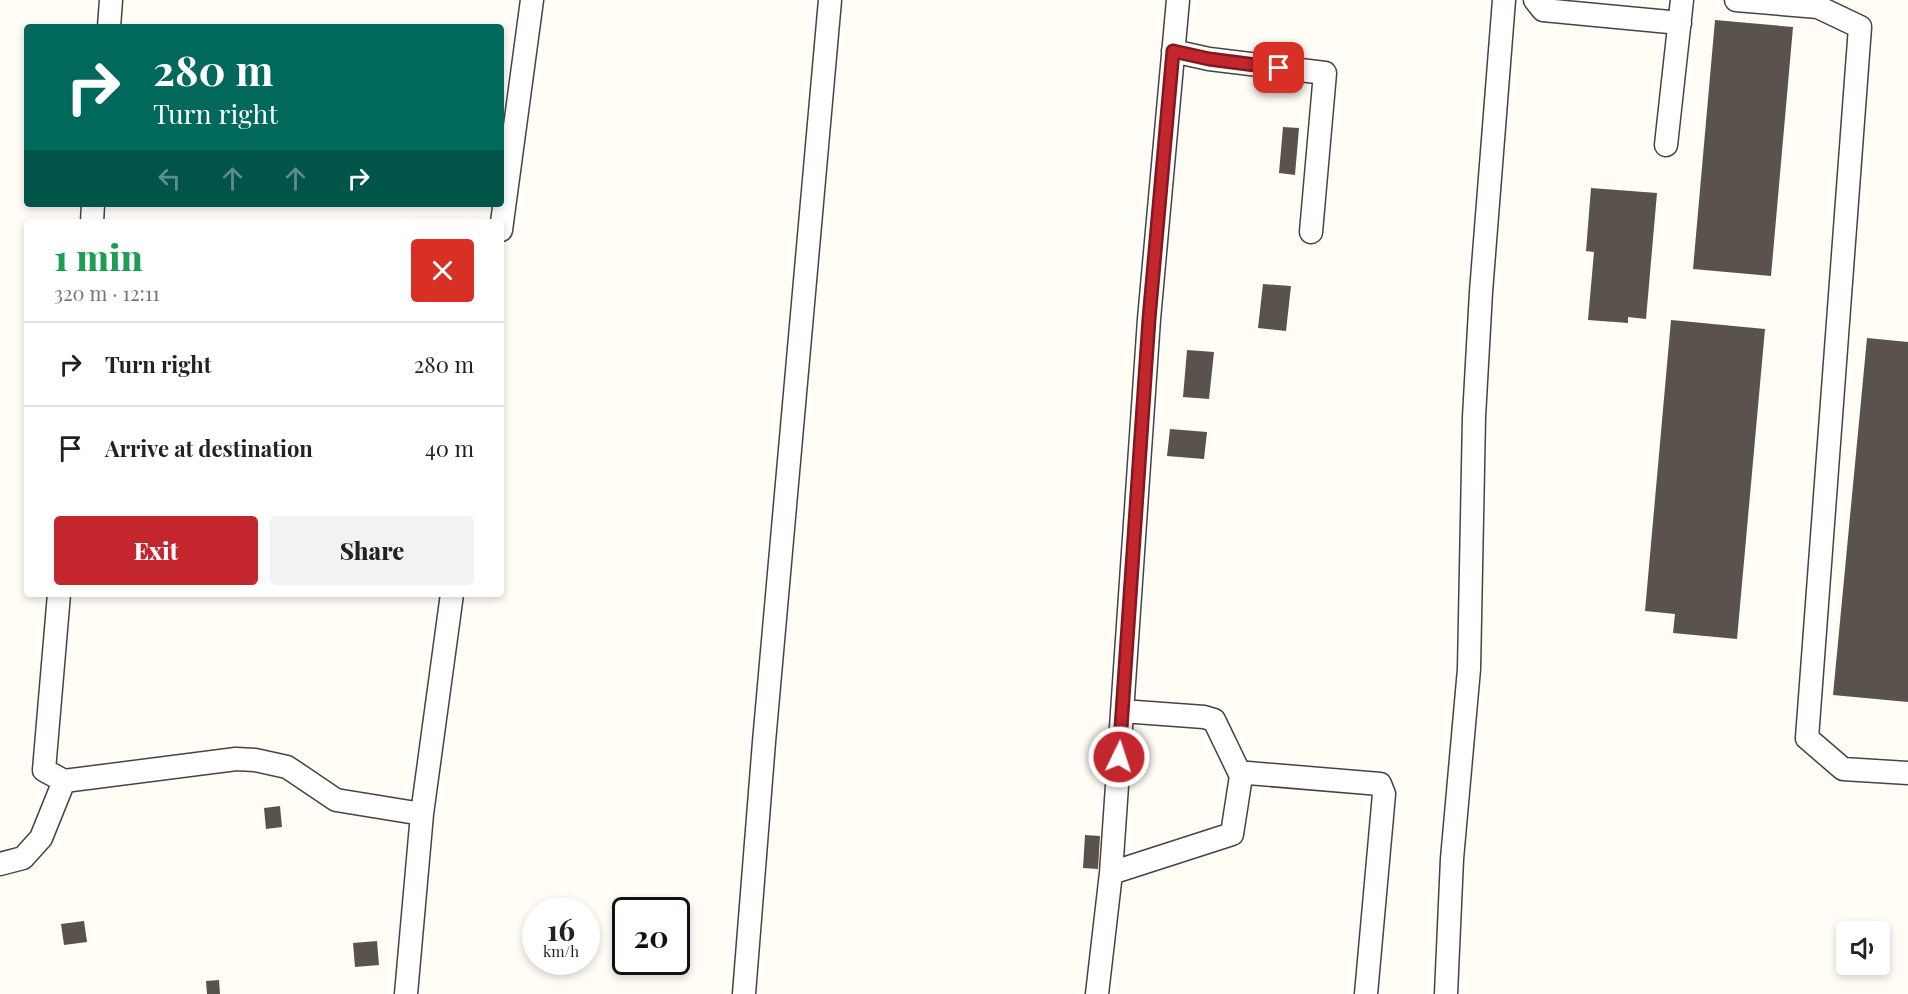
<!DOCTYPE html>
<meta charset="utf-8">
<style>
body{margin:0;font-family:"Playfair Display",serif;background:#f2f2f2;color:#222;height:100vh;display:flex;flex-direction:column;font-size:22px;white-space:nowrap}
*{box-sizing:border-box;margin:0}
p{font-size:20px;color:#767676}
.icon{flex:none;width:33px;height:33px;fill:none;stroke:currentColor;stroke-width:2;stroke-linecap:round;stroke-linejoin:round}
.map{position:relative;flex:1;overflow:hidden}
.drawer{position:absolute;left:24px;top:219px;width:480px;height:378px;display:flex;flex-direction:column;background:#fff;border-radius:6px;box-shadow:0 3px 9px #0003}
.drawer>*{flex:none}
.hud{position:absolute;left:24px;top:24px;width:480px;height:183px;border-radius:6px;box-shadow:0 3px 9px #0003;background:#00695c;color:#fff;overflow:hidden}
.controls{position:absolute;left:1836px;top:921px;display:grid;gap:12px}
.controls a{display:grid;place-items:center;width:54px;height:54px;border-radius:6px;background:#fff;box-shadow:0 3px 9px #0003;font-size:30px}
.speed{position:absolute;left:522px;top:897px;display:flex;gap:12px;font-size:30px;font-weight:700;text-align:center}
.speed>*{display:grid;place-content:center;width:78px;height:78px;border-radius:50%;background:#fff;box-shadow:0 3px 9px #0003;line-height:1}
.speed small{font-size:15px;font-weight:400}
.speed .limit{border:3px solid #111;border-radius:9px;background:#fff;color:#111}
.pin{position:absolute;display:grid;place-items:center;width:51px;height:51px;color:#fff;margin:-26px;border-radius:12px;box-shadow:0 3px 9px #0006}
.me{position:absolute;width:66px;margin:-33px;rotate:4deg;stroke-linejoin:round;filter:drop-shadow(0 0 4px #0008)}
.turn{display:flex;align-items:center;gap:21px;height:126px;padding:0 30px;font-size:27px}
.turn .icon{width:78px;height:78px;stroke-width:2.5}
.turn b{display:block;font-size:42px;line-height:51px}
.lanes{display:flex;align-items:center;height:57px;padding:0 30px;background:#0003;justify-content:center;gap:30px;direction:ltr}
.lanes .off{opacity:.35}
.round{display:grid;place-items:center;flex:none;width:63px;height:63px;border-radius:6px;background:#f2f2f2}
.summary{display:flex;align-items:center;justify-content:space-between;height:102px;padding:0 30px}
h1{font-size:36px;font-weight:800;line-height:45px;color:#1e9e55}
.button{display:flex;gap:12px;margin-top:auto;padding:12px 30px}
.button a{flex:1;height:69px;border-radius:6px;background:#c4262e;color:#fff;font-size:24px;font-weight:800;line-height:69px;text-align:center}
.button a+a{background:#f2f2f2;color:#222}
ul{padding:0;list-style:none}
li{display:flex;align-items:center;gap:18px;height:84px;padding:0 30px;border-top:2px solid #e0e0e0}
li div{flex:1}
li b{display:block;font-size:22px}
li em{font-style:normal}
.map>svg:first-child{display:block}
</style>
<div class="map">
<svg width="1908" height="994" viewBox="0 0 1908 994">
<rect width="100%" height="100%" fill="#fffdf5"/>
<path fill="#5a524d" d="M1715,20L1793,27L1771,276L1693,269Z
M1283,127L1299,128L1295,175L1279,173Z
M1591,188L1657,193L1646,319L1628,317V323L1588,320L1594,252L1586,251Z
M1263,284L1291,286L1286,331L1258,328Z
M1671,320L1765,329L1737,639L1673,633L1675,614L1645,611Z
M1867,338L1908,342V702L1833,695Z
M1187,350L1214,352L1209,399L1183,397Z
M1170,429L1207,432L1204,459L1167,456Z
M280,806L282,827L266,829L264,808Z
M1085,835L1100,836L1098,869L1083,868Z
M84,921L87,942L64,945L61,924Z
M377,941L379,965L355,967L353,943Z
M219,980L220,994H207L206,981Z"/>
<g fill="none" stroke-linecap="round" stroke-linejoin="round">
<g stroke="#444" stroke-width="25">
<path id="minor" d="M1535,0L1543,10L1680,23
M1736,0L1818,7L1860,27L1807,738L1843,769L1908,773
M109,27L111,0
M1173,51L1209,59L1325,73L1311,232
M1666,145L1682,0
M92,222L93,204
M501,230L532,0
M59,594L44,770L64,781L236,759L255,760L287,767L336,800L422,814
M1122,711L1204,717L1214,720L1241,776
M0,864L23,858L41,838L64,781
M1111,873L1232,834L1241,776L1248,773L1380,784L1384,794L1366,994
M406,994L422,814L452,594
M744,994L764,742L830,0
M1097,994L1111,873L1149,319L1178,0
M1446,994L1452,859L1469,669L1474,417L1481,292L1504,0"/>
</g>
<use href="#minor" stroke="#fff" stroke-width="22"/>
</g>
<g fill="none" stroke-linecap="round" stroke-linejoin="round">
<g stroke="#7f191e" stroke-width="15">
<path id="route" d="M1119,757L1149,319L1173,51L1209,59L1279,68"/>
</g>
<use href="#route" stroke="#c4262e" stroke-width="10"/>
</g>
</svg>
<div class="controls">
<a><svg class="icon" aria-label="sound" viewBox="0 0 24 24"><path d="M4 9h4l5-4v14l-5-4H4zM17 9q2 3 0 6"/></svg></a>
</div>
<div class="speed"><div>16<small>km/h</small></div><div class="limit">20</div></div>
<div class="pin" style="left:1279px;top:68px;background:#d93025"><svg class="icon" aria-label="arrive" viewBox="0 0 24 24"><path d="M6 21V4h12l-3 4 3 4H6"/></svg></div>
<svg class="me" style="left:1119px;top:757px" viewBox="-20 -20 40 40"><circle r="17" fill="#c4262e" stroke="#fff" stroke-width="3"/><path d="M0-11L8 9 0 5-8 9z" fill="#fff"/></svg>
<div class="hud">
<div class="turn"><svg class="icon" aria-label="right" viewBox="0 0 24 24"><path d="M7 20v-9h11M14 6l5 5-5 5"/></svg><div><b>280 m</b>Turn right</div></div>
<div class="lanes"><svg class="icon off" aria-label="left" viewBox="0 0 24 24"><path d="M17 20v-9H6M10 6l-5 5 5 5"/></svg><svg class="icon off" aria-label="ahead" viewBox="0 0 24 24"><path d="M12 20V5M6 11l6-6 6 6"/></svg><svg class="icon off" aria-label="ahead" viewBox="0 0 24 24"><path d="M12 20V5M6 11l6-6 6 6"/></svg><svg class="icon" aria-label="right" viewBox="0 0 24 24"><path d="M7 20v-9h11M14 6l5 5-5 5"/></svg></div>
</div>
<section class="drawer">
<div class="summary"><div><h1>1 min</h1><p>320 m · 12:11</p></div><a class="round" style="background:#d93025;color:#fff"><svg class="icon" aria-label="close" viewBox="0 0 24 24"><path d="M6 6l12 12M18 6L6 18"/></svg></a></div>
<ul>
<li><svg class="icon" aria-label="right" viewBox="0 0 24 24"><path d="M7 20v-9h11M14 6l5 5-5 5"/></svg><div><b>Turn right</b></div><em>280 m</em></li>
<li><svg class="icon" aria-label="arrive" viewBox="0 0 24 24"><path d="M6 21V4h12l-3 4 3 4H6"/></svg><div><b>Arrive at destination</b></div><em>40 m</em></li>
</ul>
<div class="button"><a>Exit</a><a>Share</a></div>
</section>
</div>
